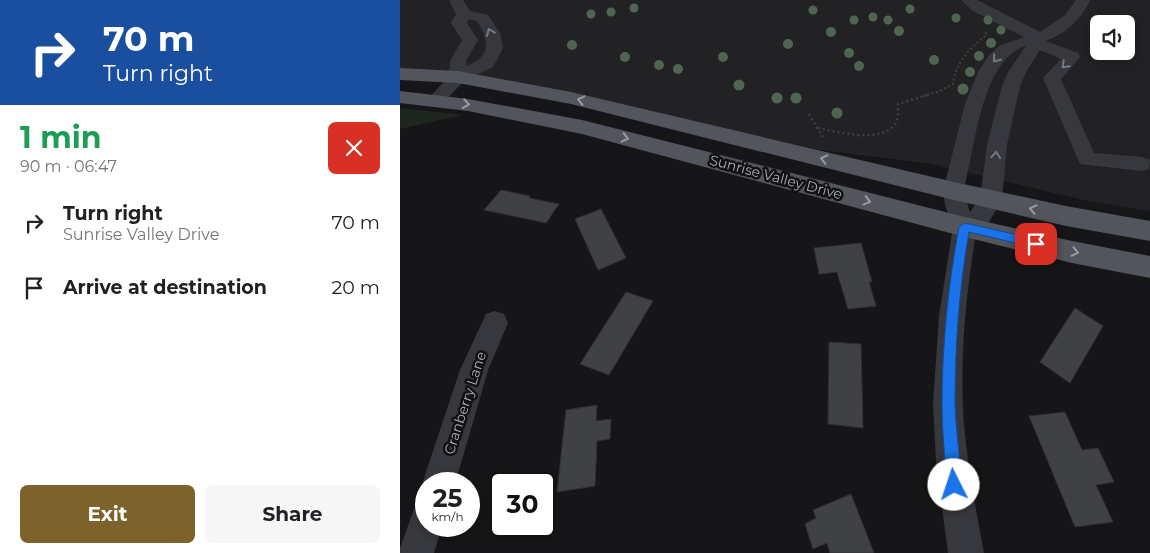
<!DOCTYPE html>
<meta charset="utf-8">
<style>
body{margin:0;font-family:Montserrat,sans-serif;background:#f6f6f6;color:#202124;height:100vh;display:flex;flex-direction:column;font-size:19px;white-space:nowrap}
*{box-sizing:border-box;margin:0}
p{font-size:16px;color:#757577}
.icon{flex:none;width:28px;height:28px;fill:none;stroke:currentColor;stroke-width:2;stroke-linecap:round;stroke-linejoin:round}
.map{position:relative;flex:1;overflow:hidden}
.side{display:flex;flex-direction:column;background:#fff;width:400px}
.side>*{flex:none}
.top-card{background:#1a4fa0;color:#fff;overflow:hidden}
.controls{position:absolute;left:690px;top:15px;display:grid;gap:10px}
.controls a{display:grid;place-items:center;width:45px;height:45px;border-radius:8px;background:#fff;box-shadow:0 2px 8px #0003;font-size:25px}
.speed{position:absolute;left:15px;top:472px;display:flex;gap:10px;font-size:25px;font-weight:700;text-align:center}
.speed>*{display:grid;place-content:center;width:65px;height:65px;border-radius:50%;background:#fff;box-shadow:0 2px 8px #0003;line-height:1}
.speed small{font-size:12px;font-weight:400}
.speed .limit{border:2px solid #111;border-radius:8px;background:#fff;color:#111}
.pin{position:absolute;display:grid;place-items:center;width:42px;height:42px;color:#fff;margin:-21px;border-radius:10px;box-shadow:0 2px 8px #0006}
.me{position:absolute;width:55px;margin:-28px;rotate:356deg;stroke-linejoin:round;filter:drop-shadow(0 0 4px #0008)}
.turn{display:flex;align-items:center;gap:18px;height:105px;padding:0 20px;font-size:22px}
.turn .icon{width:65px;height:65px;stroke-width:2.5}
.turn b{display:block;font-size:35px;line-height:42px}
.round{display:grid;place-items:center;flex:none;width:52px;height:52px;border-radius:8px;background:#f6f6f6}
.headline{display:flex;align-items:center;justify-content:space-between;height:85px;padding:0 20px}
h1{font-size:30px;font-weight:700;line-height:38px;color:#1e9e55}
.button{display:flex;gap:10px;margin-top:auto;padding:10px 20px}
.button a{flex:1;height:58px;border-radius:8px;background:#7e622b;color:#fff;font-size:20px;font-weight:700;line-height:58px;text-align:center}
.button a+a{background:#f6f6f6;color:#202124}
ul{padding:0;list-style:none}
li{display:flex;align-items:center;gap:15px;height:65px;padding:0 20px}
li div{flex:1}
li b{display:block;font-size:19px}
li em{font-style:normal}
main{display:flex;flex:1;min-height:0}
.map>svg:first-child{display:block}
</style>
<main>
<section class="side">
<div class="top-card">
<div class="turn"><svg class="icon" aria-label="right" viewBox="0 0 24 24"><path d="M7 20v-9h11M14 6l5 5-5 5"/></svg><div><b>70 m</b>Turn right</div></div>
</div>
<div class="headline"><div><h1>1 min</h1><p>90 m · 06:47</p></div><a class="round" style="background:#d93025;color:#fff"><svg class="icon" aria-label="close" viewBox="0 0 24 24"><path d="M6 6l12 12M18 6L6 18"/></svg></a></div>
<ul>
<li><svg class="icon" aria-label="right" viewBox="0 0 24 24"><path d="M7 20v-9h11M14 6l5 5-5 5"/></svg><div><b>Turn right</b><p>Sunrise Valley Drive</p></div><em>70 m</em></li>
<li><svg class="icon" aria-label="arrive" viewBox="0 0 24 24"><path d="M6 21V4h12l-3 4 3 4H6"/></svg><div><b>Arrive at destination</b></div><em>20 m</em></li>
</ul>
<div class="button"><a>Exit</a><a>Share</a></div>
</section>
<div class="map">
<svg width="750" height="553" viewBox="0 0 750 553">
<rect width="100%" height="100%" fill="#161618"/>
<path fill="#222225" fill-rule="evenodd" d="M0,0H750V211L688,201L532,164L421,150L199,103L0,74ZM699,24H726V51H699Z"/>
<path fill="#1e261f" d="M0,108L63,115L0,129Z"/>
<path fill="#404145" stroke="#303034" d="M101,190L130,196L129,198L159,204L146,223L84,210Z
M201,209L226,258L198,270L175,219Z
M461,243L472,282H469L476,306L448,309L437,272L419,274L414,248Z
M226,292L253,301L209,375L180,364Z
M675,308L703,326L670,383L640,362Z
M429,342L461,344L463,428L428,424Z
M197,405L196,421L211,419L210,439L197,441L195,486L157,492L166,410Z
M665,412L682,450L698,448L714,482L696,485L713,522L675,527L629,416Z
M451,494L474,553H430L427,543L413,549L405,524L416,518L413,510Z"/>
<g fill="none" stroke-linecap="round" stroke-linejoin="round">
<path stroke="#3d3f44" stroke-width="2" stroke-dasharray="2 2.5" stroke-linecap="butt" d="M523,96L540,91L553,84C555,63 570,48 586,35V31"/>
<path stroke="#3d3f44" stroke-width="2.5" stroke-dasharray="2 3" stroke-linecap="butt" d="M409,114L424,139
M418,128C438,132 481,144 495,124C499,118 498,110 498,104L528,95"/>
<path fill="#37383d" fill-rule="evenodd" d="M49,0H63L70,11L88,15L100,33L103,48L93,67L64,81L42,104L36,106L30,104L27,100L49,76L50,61L62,40L51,23L56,14ZM69,19L77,21C90,43 91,55 67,66L66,61L78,40L67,23Z
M561,0H577L640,32L665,15L676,0H690C682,19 665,34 646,41L678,53L680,57L661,79L694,153L742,157L750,160L749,169L742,171L680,164L643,78L661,59L640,50L626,72L620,86L607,145L602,199L589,222L576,232C566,295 559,361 564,425C568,468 576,511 584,553H548L536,461L533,405L539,316L553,227L545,205L543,191L565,104L578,72L589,55L599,46L624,37L573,11ZM626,46L608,72L602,86L587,145L580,198L570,212L566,200L565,185C575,147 582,58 626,46Z
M95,311L104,314L108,323L88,370L55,484H26V495L22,484L60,370L86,314Z
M26,504V526H42L34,553H0V548L14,509Z"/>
<path fill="#53555c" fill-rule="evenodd" d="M0,68L58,71L171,92L554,182L666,206L750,221V241L666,226L554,200L171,104L58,83L0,80Z
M0,91L68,99L182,120L565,217L672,241L750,256V278L672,263L565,237L182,134L68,111L0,103Z"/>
</g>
<g fill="#506452">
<circle cx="234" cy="8" r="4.5"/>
<circle cx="510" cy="9" r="4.5"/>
<circle cx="413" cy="10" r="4.5"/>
<circle cx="211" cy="12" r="4.5"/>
<circle cx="191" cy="14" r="4.5"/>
<circle cx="473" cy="17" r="4.5"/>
<circle cx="556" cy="18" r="4.5"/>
<circle cx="454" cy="20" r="4.5"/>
<circle cx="488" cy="20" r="4.5"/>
<circle cx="588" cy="20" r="4.5"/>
<circle cx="601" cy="30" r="4.5"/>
<circle cx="499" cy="31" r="5"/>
<circle cx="431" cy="32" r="5"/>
<circle cx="591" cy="43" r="5"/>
<circle cx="388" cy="44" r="5"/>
<circle cx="172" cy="45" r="5"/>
<circle cx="449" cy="53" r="5"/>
<circle cx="579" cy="56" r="5"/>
<circle cx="225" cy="57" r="5"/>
<circle cx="323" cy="57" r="5"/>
<circle cx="534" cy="60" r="5"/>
<circle cx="259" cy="65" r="5"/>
<circle cx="459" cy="66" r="5"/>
<circle cx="278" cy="69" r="5"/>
<circle cx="570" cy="72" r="5"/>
<circle cx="339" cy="85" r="5.5"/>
<circle cx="563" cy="89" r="5.5"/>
<circle cx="377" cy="98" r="5.5"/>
<circle cx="396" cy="98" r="5.5"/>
<circle cx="437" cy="113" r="5.5"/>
</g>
<defs><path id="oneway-chevron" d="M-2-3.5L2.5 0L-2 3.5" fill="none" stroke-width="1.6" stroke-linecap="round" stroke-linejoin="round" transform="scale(1.25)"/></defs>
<g stroke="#757881">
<use href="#oneway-chevron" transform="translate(90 32) rotate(-113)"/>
<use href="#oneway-chevron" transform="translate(596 59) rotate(129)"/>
<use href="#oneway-chevron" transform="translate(665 65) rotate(135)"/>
<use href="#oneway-chevron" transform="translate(596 155) rotate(-84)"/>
</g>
<g stroke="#979ba6">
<use href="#oneway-chevron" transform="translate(181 100) rotate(-167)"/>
<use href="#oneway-chevron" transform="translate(66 104) rotate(9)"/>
<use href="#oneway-chevron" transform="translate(225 138) rotate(14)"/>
<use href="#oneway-chevron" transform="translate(424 159) rotate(-166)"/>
<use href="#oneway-chevron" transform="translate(467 201) rotate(15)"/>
<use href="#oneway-chevron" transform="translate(633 209) rotate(-167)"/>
<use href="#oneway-chevron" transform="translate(675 252) rotate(12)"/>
</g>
<path fill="#1a73e8" stroke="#114b97" d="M565,223L636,239L641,244L636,248L569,232C559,289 555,347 555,405C556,431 560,458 562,485L560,490L554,492L549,490L547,485C545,459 542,432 542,405C542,346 548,285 559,227Z"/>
<g text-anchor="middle" stroke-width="5" stroke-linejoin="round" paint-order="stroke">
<g font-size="14" fill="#a8adb8" stroke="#111113">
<text transform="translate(376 177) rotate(15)" y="5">Sunrise Valley Drive</text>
<text transform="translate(65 403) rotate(-72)" y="5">Cranberry Lane</text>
</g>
</g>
</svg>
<div class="controls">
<a><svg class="icon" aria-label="sound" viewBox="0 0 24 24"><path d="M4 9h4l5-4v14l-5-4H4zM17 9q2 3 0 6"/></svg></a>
</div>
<div class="speed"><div>25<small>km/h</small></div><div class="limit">30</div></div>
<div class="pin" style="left:636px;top:244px;background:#d93025"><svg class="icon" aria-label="arrive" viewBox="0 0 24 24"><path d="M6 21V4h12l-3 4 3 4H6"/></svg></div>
<svg class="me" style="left:554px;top:485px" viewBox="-20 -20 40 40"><circle r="19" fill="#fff"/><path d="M0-13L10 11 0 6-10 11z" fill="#1a73e8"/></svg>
</div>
</main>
